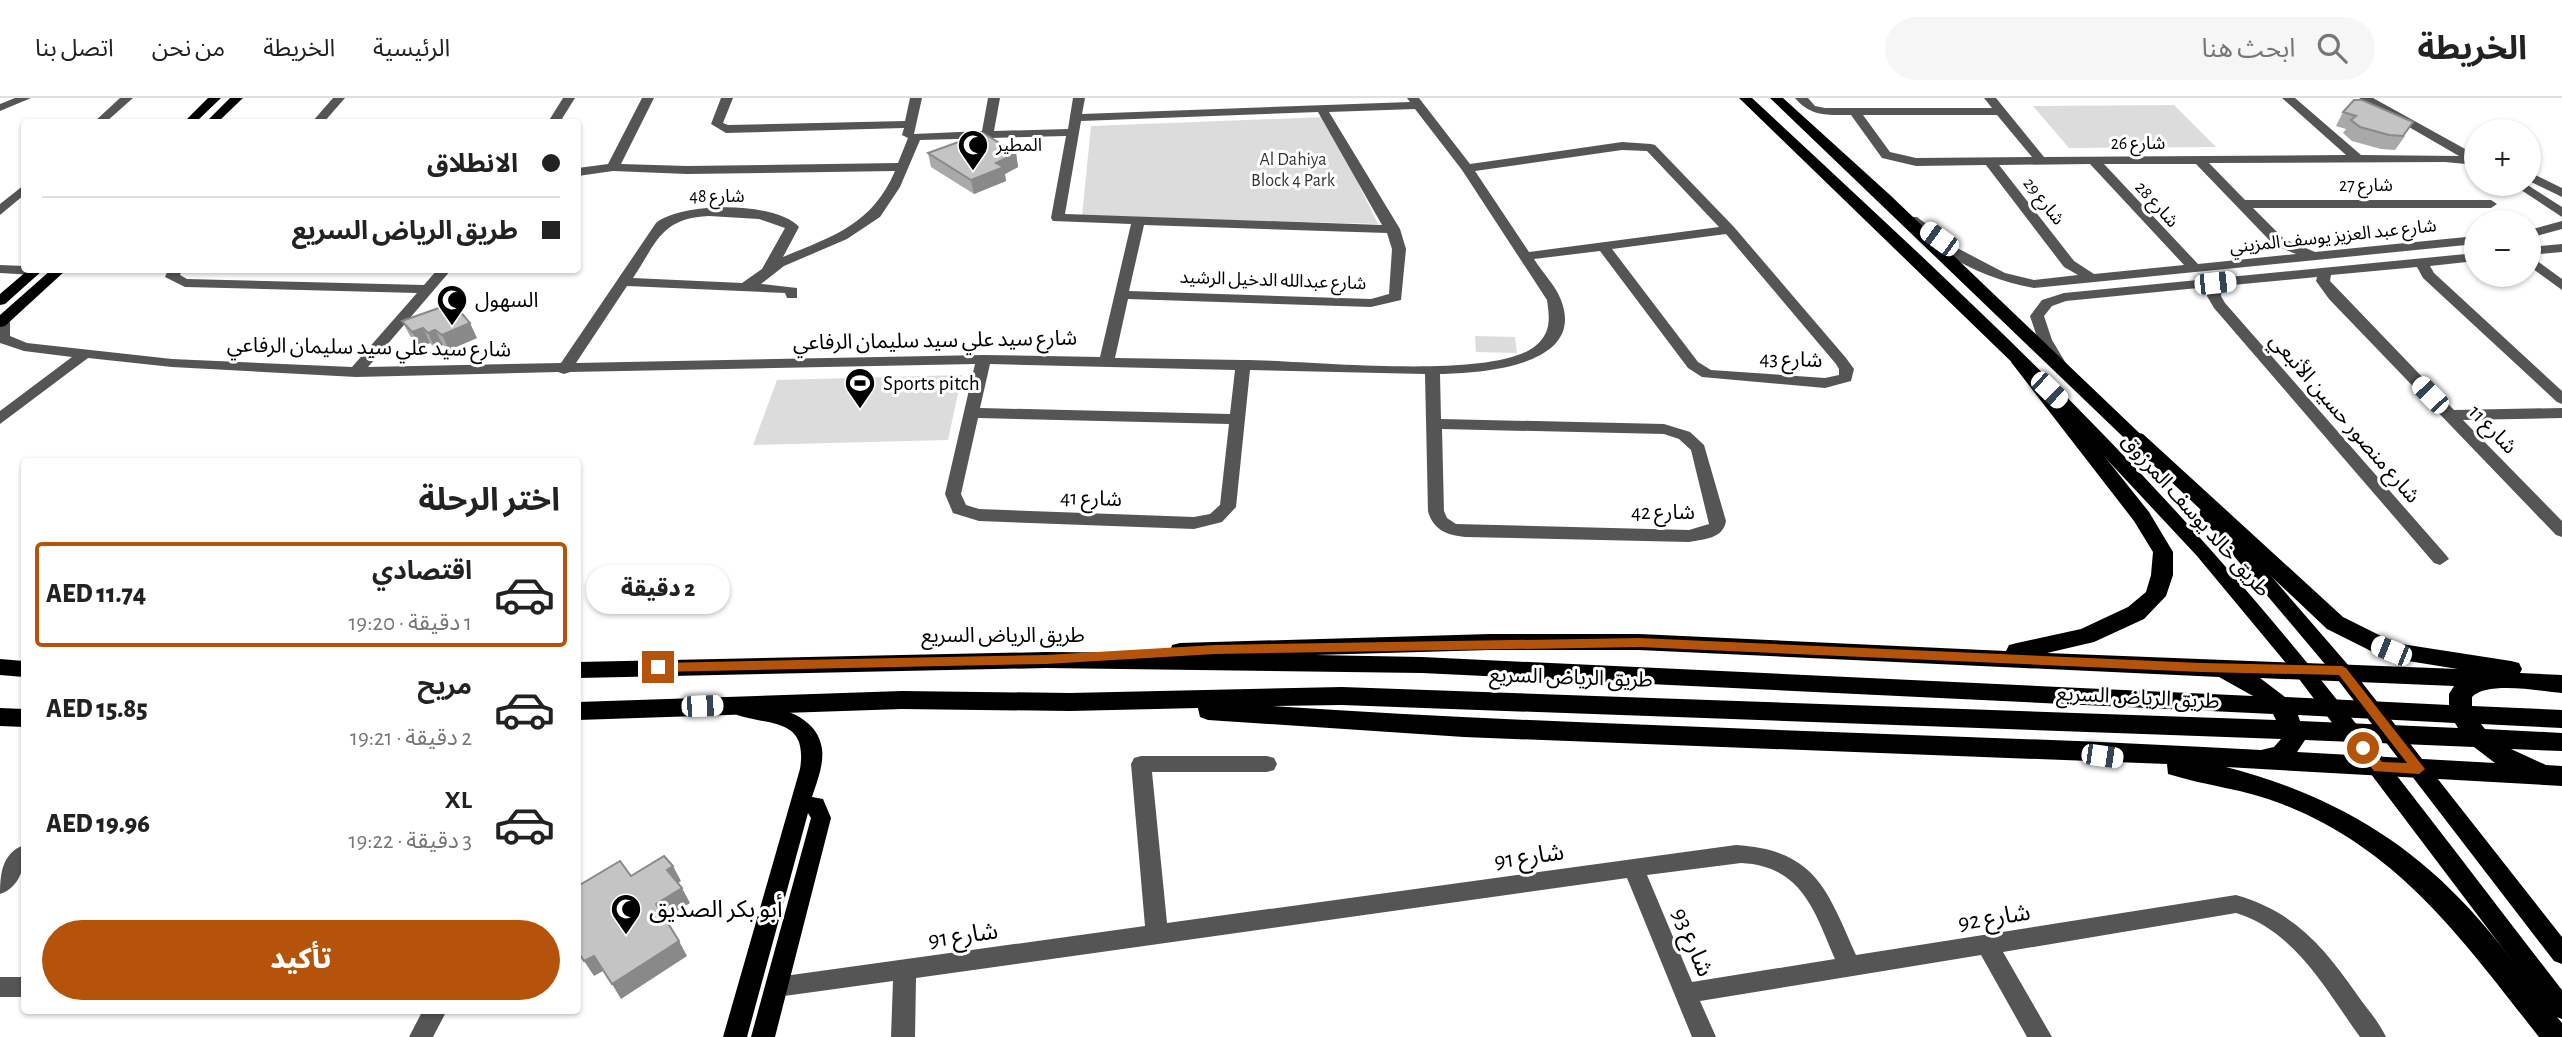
<!DOCTYPE html>
<html lang="ar">
<head>
<meta charset="utf-8">
<style>
  :root { --surface:#fff; --page:#f6f6f6; --text:#222; --muted:#767676; --line:#e0e0e0; --accent:#b45309 }
  body { margin:0; font-family:"Alegreya Sans","Noto Sans Arabic",sans-serif; background:var(--page); color:var(--text); direction:rtl; height:100vh; display:flex; flex-direction:column; font-size:26px; white-space:nowrap }
  * { box-sizing:border-box; margin:0 }
  p { font-size:23px; color:var(--muted) }
  .icon { flex:none; width:38px; height:38px; fill:none; stroke:currentColor; stroke-width:2; stroke-linecap:round; stroke-linejoin:round }
  .map { position:relative; flex:1; overflow:hidden; direction:ltr }
  .drawer { position:absolute; left:21px; top:360px; width:560px; height:556px; display:flex; flex-direction:column; background:var(--surface); border-radius:7px; box-shadow:0 2px 5px #0004; direction:rtl }
  .drawer>* { flex:none }
  .hud { position:absolute; left:21px; top:21px; width:560px; height:154px; border-radius:7px; box-shadow:0 2px 5px #0004; direction:rtl; display:grid; align-content:center; height:154px; padding:0 21px; background:var(--surface) }
  .tools { position:absolute; left:2464px; top:21px; display:grid; gap:14px }
  .tools a { display:grid; place-items:center; width:77px; height:77px; border-radius:50%; background:var(--surface); box-shadow:0 2px 5px #0004; font-size:35px }
  .end { position:absolute; width:32px; height:32px; margin:-16px; border:9px solid #b45309; background:#fff; box-shadow:0 0 0 4px #fff }
  .from { border-radius:50% }
  .bubble { position:absolute; height:49px; border-radius:24px; background:var(--surface); box-shadow:0 2px 5px #0004; font-size:23px; font-weight:800; line-height:49px; text-align:center; direction:rtl }
  .car { position:absolute; width:21px; height:42px; margin:-21px -10px; border-radius:9px; box-shadow:0 0 5px 2px #0007; background:linear-gradient(#fff 24%,#345 0 40%,#fff 0 76%,#345 0 86%,#fff 0) }
  .hud b { display:flex; align-items:center; gap:24px; height:66px; font-size:26px }
  .hud b+b { border-top:2px solid var(--line) }
  .hud i { width:18px; height:18px; background:var(--text) }
  ul { padding:0; list-style:none }
  li { display:flex; align-items:center; gap:21px; height:105px; margin:0 14px 10px; padding:0 7px; border:4px solid transparent; border-radius:7px }
  li div { flex:1 }
  li b { display:block; font-size:26px }
  li em { font-style:normal; font-weight:800 }
  li.on { border-color:var(--accent) }
  li>.icon { width:63px; height:63px; stroke-width:1.5 }
  h2 { padding:0 21px; font-size:32px; line-height:84px }
  .cta { display:flex; gap:14px; margin-top:auto; padding:14px 21px }
  .cta a { flex:1; height:80px; border-radius:42px; background:var(--accent); color:#fff; font-size:28px; font-weight:800; line-height:80px; text-align:center }
  header { display:flex; align-items:center; gap:42px; box-sizing:border-box; height:98px; padding:0 35px; background:var(--surface); border-bottom:2px solid var(--line) }
  header strong { font-size:33px }
  nav { display:flex; gap:38px; margin-inline-start:auto; font-size:24px }
  .search { width:490px; height:63px; background:var(--page); display:flex; align-items:center; gap:18px; box-sizing:border-box; padding:0 24px; border-radius:38px; color:var(--muted); font-size:26px }
  .map>svg:first-child { display:block }
  .green { fill:#dcdcdc }
  .lines { fill:none; stroke-linecap:round; stroke-linejoin:round }
  .minor { fill:#555; fill-rule:evenodd }
  .major { fill:#000; fill-rule:evenodd }
  .highway { fill:#000; fill-rule:evenodd }
  .wall { fill:#a9a9a9 }
  .shaded-wall { fill:#898989 }
  .building { fill:#c4c4c4; stroke:#898989; stroke-width:2 }
  .route { fill:#b45309 }
  .labels { text-anchor:middle; stroke-width:6; stroke-linejoin:round; paint-order:stroke }
  .far-street-label { font-size:18px; fill:#000; stroke:#fff }
  .far-poi-label { font-size:18px; fill:#000; stroke:#fff; text-anchor:start }
  .far-park-label { font-size:18px; fill:#333; stroke:#fff }
  .poi-label { font-size:21px; fill:#000; stroke:#fff; text-anchor:start }
  .street-label { font-size:21px; fill:#000; stroke:#fff }
  .near-street-label { font-size:24px; fill:#000; stroke:#fff }
  .near-poi-label { font-size:24px; fill:#000; stroke:#fff; text-anchor:start }
</style>
</head>
<body>
<header>
<strong>الخريطة</strong>
<div class="search"><svg class="icon" aria-label="search" viewBox="0 0 24 24"><circle cx="10" cy="10" r="6"/><path d="M15 15l6 6"/></svg>ابحث هنا</div>
<nav><a>الرئيسية</a><a>الخريطة</a><a>من نحن</a><a>اتصل بنا</a></nav>
</header>
<div class="map">
<svg width="2562" height="939" viewBox="0 0 2562 939">
  <rect width="100%" height="100%" fill="#fff"/>
  <!-- green -->
  <g class="green">
    <path d="M 2174,7 L 2216,49 L 2069,50 L 2033,8 Z"/>
    <path d="M 1326,19 L 1378,126 L 1082,118 L 1091,28 Z"/>
    <path d="M 1475,238 L 1515,239 L 1517,255 L 1476,254 Z"/>
    <path d="M 962,277 L 948,342 L 753,347 L 777,282 Z"/>
  </g>
  <g class="lines">
    <!-- minor -->
    <g class="minor">
      <path d="M 15,0 L 31,0 L 0,13 L 0,6 Z"/>
      <path d="M 120,0 L 133,0 L 106,24 L 94,24 Z"/>
      <path d="M 333,0 L 345,0 L 324,24 L 312,24 Z"/>
      <path d="M 563,0 L 575,0 L 560,24 L 548,24 Z"/>
      <path d="M 642,0 L 654,0 L 621,66 L 687,68 L 898,65 L 908,40 L 902,37 L 904,30 L 726,35 L 711,26 L 721,0 L 733,0 L 723,25 L 728,27 L 905,23 L 910,0 L 922,0 L 914,36 L 982,33 L 988,0 L 1000,0 L 994,33 L 1068,31 L 1073,0 L 1085,0 L 1082,16 L 1410,4 L 1407,0 L 1419,0 L 1470,66 L 1622,44 L 1651,46 L 1655,47 L 1734,129 L 1846,260 L 1854,271 L 1851,283 L 1825,290 L 1702,279 L 1688,270 L 1600,153 L 1534,161 C 1542,174 1556,188 1561,202 C 1587,269 1480,275 1440,276 L 1441,321 L 1664,326 L 1690,334 L 1704,347 L 1726,423 C 1723,441 1704,441 1689,444 L 1465,439 C 1447,437 1433,432 1428,413 L 1425,276 L 1250,272 L 1236,409 L 1222,424 L 1194,431 L 979,423 L 953,415 L 945,396 L 975,266 L 570,274 L 564,276 L 558,274 L 356,279 L 172,269 L 88,260 L 0,326 L 0,313 L 72,259 L 24,253 L 0,245 L 0,219 L 10,219 L 10,238 L 27,245 L 172,261 L 352,269 L 417,195 L 185,189 L 165,179 L 168,172 L 182,172 L 180,177 L 187,181 L 424,187 L 437,172 L 451,172 L 368,269 L 561,265 L 656,125 C 682,104 776,103 799,129 L 783,159 C 833,138 872,127 895,73 L 687,76 L 613,73 L 578,78 L 578,70 L 608,66 ZM 1415,11 L 1462,72 L 1547,202 C 1550,222 1551,236 1534,249 C 1489,283 1304,262 1243,262 C 1201,261 1158,261 1115,260 L 1128,201 L 1371,209 L 1401,202 L 1406,151 L 1400,131 L 1329,14 ZM 1318,14 L 1382,127 L 1065,116 L 1081,23 ZM 1066,38 L 1051,120 L 1053,123 L 1131,126 L 1100,259 L 984,257 L 576,265 L 627,188 L 785,195 L 787,200 L 797,200 L 797,190 L 761,186 L 784,168 L 847,141 L 880,119 L 900,89 L 920,42 ZM 1622,52 L 1647,53 L 1719,129 L 1529,154 L 1475,73 ZM 709,118 L 759,121 L 785,130 L 762,171 L 742,185 L 633,180 C 657,144 661,120 709,118 ZM 1144,127 L 1387,135 L 1392,151 L 1389,196 L 1371,201 L 1129,193 ZM 1726,136 L 1836,266 L 1839,271 L 1839,277 L 1825,280 L 1711,272 L 1698,264 L 1612,151 ZM 990,266 L 1235,272 L 1230,316 L 980,310 ZM 978,320 L 1229,326 L 1220,407 L 1210,416 L 1194,419 L 979,411 L 966,407 L 961,396 ZM 1442,331 L 1664,336 L 1679,341 L 1691,352 L 1709,426 L 1689,432 L 1456,426 L 1447,420 L 1444,413 Z"/>
      <path d="M 1795,0 L 1808,0 L 1815,8 L 1825,10 L 1992,10 L 1984,0 L 1996,0 L 2044,59 L 2346,57 L 2282,0 L 2295,0 L 2361,57 L 2459,58 L 2359,0 L 2373,0 L 2476,57 L 2476,67 L 2445,64 L 2209,65 L 2245,102 L 2491,102 L 2497,106 L 2491,110 L 2253,110 L 2284,141 L 2315,154 L 2476,138 L 2476,146 L 2034,190 C 1988,182 1937,158 1905,122 L 1907,119 L 1917,119 L 1959,151 L 2005,175 L 2034,182 L 2078,177 L 2064,169 L 1986,67 L 1916,68 L 1882,60 L 1851,17 C 1828,17 1811,19 1795,0 ZM 1863,17 L 1997,17 L 2032,59 L 1916,60 L 1890,54 ZM 2090,66 L 2184,167 L 2094,176 L 2074,163 L 1999,67 ZM 2104,66 L 2196,66 L 2274,147 L 2296,156 L 2198,166 Z"/>
      <path d="M 2529,74 L 2562,90 L 2562,99 L 2529,83 Z"/>
      <path d="M 2512,86 L 2526,86 L 2562,109 L 2562,119 Z"/>
      <path d="M 24,87 L 24,97 L 0,117 L 0,106 Z"/>
      <path d="M 2562,123 L 2562,131 L 2529,140 L 2529,132 Z"/>
      <path d="M 2562,146 L 2562,154 L 2529,157 L 2562,181 L 2562,192 L 2529,168 L 2529,149 Z"/>
      <path d="M 2476,155 L 2476,163 L 2430,168 L 2434,175 L 2562,293 L 2562,306 L 2557,304 L 2423,180 L 2417,169 L 2331,177 L 2330,183 L 2454,312 L 2562,310 L 2562,320 L 2463,322 L 2562,423 L 2562,439 L 2556,437 L 2329,201 L 2316,183 L 2317,179 L 2222,188 L 2221,198 L 2225,205 L 2446,457 L 2449,461 L 2440,467 L 2434,465 L 2214,210 L 2207,198 L 2208,189 L 2066,203 L 2052,208 L 2044,218 L 2052,242 L 2067,267 L 2060,271 L 2055,270 L 2038,242 L 2030,218 L 2042,202 L 2064,195 Z"/>
      <path d="M 0,167 L 24,168 L 24,172 L 42,173 L 35,177 L 0,175 Z"/>
      <path d="M 1141,658 L 1267,658 L 1274,660 L 1277,666 L 1274,672 L 1267,674 L 1152,674 L 1167,825 L 1736,747 C 1816,752 1827,792 1856,857 L 2236,797 C 2295,814 2324,849 2358,898 C 2368,912 2379,924 2386,939 L 2360,939 C 2326,892 2295,833 2236,815 L 2003,854 L 2052,939 L 2027,939 L 1981,857 L 1700,903 L 1716,939 L 1692,939 L 1627,780 L 916,880 L 915,939 L 891,939 L 893,883 L 777,899 L 769,896 L 766,889 L 769,882 L 777,879 L 1145,828 L 1131,666 L 1134,660 ZM 1741,765 C 1802,768 1814,812 1835,861 L 1692,884 L 1647,777 Z"/>
      <path d="M 24,747 C 26,766 21,789 0,796 C 0,776 2,755 24,747 Z"/>
      <rect x="0" y="879" width="24" height="20"/>
      <path d="M 422,914 L 446,914 L 433,939 L 409,939 Z"/>
    </g>
    <!-- major -->
    <g class="major">
      <path d="M 208,0 L 221,0 L 196,24 L 184,24 Z"/>
      <path d="M 230,0 L 243,0 L 218,24 L 206,24 Z"/>
      <path d="M 1739,0 L 1752,0 C 1908,145 2068,291 2210,451 C 2335,591 2447,744 2562,892 L 2562,921 L 2554,918 L 2296,577 L 2197,458 L 2058,309 Z"/>
      <path d="M 1770,0 L 1783,0 L 1890,97 L 2155,350 L 2157,354 L 2155,358 L 2143,358 Z"/>
      <path d="M 28,172 L 43,172 L 5,206 L 0,207 L 0,196 Z"/>
      <path d="M 51,172 L 66,172 L 5,228 L 0,229 L 0,217 Z"/>
      <path d="M 2207,409 L 2213,411 L 2349,568 L 2562,839 L 2562,866 L 2554,863 L 2335,578 L 2201,419 L 2199,415 L 2201,411 Z"/>
      <path d="M 744,605 C 772,606 818,616 822,651 C 824,666 817,684 812,699 L 823,701 L 831,720 L 775,939 L 751,939 L 811,720 L 808,715 L 747,939 L 723,939 L 800,671 C 808,620 772,628 737,617 L 734,612 L 737,607 Z"/>
    </g>
    <!-- highway -->
    <g class="highway">
      <path d="M 2020,259 L 2026,260 L 2149,414 L 2173,454 L 2173,477 L 2166,498 L 2144,521 L 2094,544 L 2047,555 L 2458,571 L 2383,559 L 2327,531 L 2129,344 L 2126,340 L 2136,334 L 2143,336 L 2343,519 L 2395,545 L 2511,563 L 2519,565 L 2522,571 L 2520,575 L 2562,577 L 2562,595 C 2540,593 2487,583 2472,599 L 2472,608 L 2562,612 L 2562,630 L 2481,626 L 2485,631 L 2562,635 L 2562,653 L 2511,651 L 2546,667 L 2562,668 L 2562,688 L 2226,669 C 2316,692 2395,733 2460,801 C 2497,839 2528,884 2562,925 L 2562,939 L 2539,939 C 2463,843 2400,752 2282,706 C 2245,691 2206,688 2168,676 L 2167,666 L 1464,639 L 1208,622 L 1200,619 L 1198,610 L 1070,613 L 902,611 L 578,622 L 578,604 L 902,593 L 1070,595 L 1342,589 L 2276,622 L 2273,616 L 1422,575 L 1046,570 L 578,580 L 578,564 L 1046,554 L 1170,555 L 1172,547 L 1180,545 L 1490,536 L 1639,536 L 2006,553 L 2009,547 L 2017,545 L 2081,531 L 2128,509 L 2146,494 L 2151,477 L 2153,454 L 2134,423 L 2011,264 ZM 1490,552 L 1639,552 L 2219,579 L 2253,598 L 1422,559 L 1315,557 ZM 2260,580 L 2454,588 L 2449,596 L 2449,607 L 2285,599 ZM 1342,607 L 2281,641 L 2274,649 L 2261,652 C 1932,634 1601,630 1272,608 ZM 2298,617 L 2455,625 L 2458,630 L 2300,623 ZM 2305,642 L 2474,649 L 2495,665 L 2297,654 Z"/>
      <path d="M 0,561 L 24,563 L 24,579 L 0,577 Z"/>
      <path d="M 0,610 L 24,611 L 24,629 L 0,628 Z"/>
    </g>
  </g>
  <!-- wall -->
  <g class="wall">
    <path d="M 2354,2 L 2405,38 L 2395,52 L 2381,51 L 2352,43 L 2343,35 L 2346,31 L 2336,28 L 2343,14 Z"/>
    <path d="M 928,55 L 1016,55 L 1018,69 L 1005,76 L 1006,83 L 974,96 L 931,69 Z"/>
    <path d="M 402,223 L 477,240 L 449,252 L 443,247 L 435,250 L 430,245 L 420,249 L 410,238 Z"/>
  </g>
  <!-- shaded-wall -->
  <g class="shaded-wall">
    <path d="M 1016,55 L 1018,69 L 1005,76 L 1006,83 L 974,96 L 971,82 L 996,65 Z"/>
    <path d="M 470,225 L 477,240 L 449,252 L 442,237 Z"/>
    <path d="M 423,230 L 430,245 L 420,249 L 412,234 Z"/>
    <path d="M 435,232 L 443,247 L 435,250 L 428,235 Z"/>
    <path d="M 673,768 L 681,783 L 675,787 L 667,772 Z"/>
    <path d="M 682,790 L 690,805 L 664,821 L 656,806 Z"/>
    <path d="M 679,843 L 687,858 L 621,901 L 612,886 Z"/>
    <path d="M 594,858 L 603,873 L 594,878 L 584,863 Z"/>
  </g>
  <!-- building -->
  <g class="building">
    <path d="M 2354,2 L 2362,2 L 2413,24 L 2403,38 L 2389,37 L 2360,29 L 2351,22 L 2356,18 L 2343,14 Z"/>
    <path d="M 983,35 L 1016,55 L 996,65 L 1004,69 L 971,82 L 928,55 Z"/>
    <path d="M 453,205 L 470,225 L 442,237 L 435,232 L 428,235 L 423,230 L 412,234 L 402,223 Z"/>
    <path d="M 664,758 L 673,768 L 667,772 L 682,790 L 656,806 L 679,843 L 612,886 L 594,858 L 584,863 L 578,854 L 578,788 L 620,763 L 631,778 Z"/>
  </g>
  <!-- route -->
  <path class="route" d="M 1639,540 L 2201,565 L 2342,568 L 2346,570 L 2425,671 L 2419,676 L 2374,673 L 2359,653 L 2359,646 L 2368,646 L 2382,664 L 2407,665 L 2339,577 L 2201,574 L 1639,549 L 1215,556 L 1046,566 L 658,574 L 652,569 L 658,565 L 1046,557 L 1215,547 Z"/>
  <!-- icons -->
  <defs>
    <g id="mosque-pin" transform="scale(1.575)"><path d="M0 17L-7.5 6A9.5 9.5 0 1 1 7.5 6Z" fill="#000" stroke="#fff"/><path d="M3.5-4.9A6 6 0 1 0 3.5 4.9A5 5 0 1 1 3.5-4.9Z" fill="#fff"/></g>
    <g id="stadium-pin" transform="scale(1.575)"><path d="M0 17L-7.5 6A9.5 9.5 0 1 1 7.5 6Z" fill="#000" stroke="#fff"/><path d="M0-5a6.5 5 0 1 0 0 10a6.5 5 0 1 0 0-10ZM-3.5-1.8h7v3.6h-7Z" fill="#fff"/></g>
  </defs>
  <g fill-rule="evenodd">
    <use href="#mosque-pin" x="973" y="47"/>
    <use href="#mosque-pin" x="452" y="202"/>
    <use href="#stadium-pin" x="860" y="285"/>
    <use href="#mosque-pin" x="626" y="811"/>
  </g>
  <g class="labels">
    <!-- far-street labels -->
    <g class="far-street-label">
      <text x="2138" y="51">شارع 26</text>
      <text x="2366" y="93">شارع 27</text>
      <text x="717" y="104">شارع 48</text>
      <text transform="translate(2044 103) rotate(52)" y="6">شارع 29</text>
      <text transform="translate(2157 106) rotate(48)" y="6">شارع 28</text>
      <text transform="translate(2333 138) rotate(-6)" y="6">شارع عبد العزيز يوسف المزيني</text>
      <text transform="translate(1273 182) rotate(2)" y="6">شارع عبدالله الدخيل الرشيد</text>
    </g>
    <!-- far-poi labels -->
    <g class="far-poi-label">
      <text x="996" y="53">المطير</text>
    </g>
    <!-- far-park labels -->
    <g class="far-park-label">
      <text x="1293" y="67">Al Dahiya<tspan x="1293" dy="21">Block 4 Park</tspan></text>
    </g>
    <!-- poi labels -->
    <g class="poi-label">
      <text x="475" y="209">السهول</text>
      <text x="883" y="292">Sports pitch</text>
    </g>
    <!-- street labels -->
    <g class="street-label">
      <text transform="translate(935 242) rotate(-1)" y="7">شارع سيد علي سيد سليمان الرفاعي</text>
      <text transform="translate(369 249) rotate(1)" y="7">شارع سيد علي سيد سليمان الرفاعي</text>
      <text transform="translate(1791 261) rotate(2)" y="7">شارع 43</text>
      <text transform="translate(2345 320) rotate(49)" y="7">شارع منصور حسين الأنبعي</text>
      <text transform="translate(2493 331) rotate(46)" y="7">شارع 11</text>
      <text transform="translate(1091 400) rotate(2)" y="7">شارع 41</text>
      <text x="1663" y="421">شارع 42</text>
      <text transform="translate(2196 417) rotate(48)" y="7">طريق خالد يوسف المرزوق</text>
      <text x="1003" y="544">طريق الرياض السريع</text>
      <text transform="translate(1571 579) rotate(2)" y="7">طريق الرياض السريع</text>
      <text transform="translate(2138 599) rotate(3)" y="7">طريق الرياض السريع</text>
    </g>
    <!-- near-street labels -->
    <g class="near-street-label">
      <text transform="translate(1529 758) rotate(-8)" y="8">شارع 91</text>
      <text transform="translate(1994 819) rotate(-9)" y="8">شارع 92</text>
      <text transform="translate(963 837) rotate(-8)" y="8">شارع 91</text>
      <text transform="translate(1693 844) rotate(67)" y="8">شارع 93</text>
    </g>
    <!-- near-poi labels -->
    <g class="near-poi-label">
      <text x="649" y="819">أبو بكر الصديق</text>
    </g>
  </g>
</svg>
<div class="tools">
<a>+</a>
<a>−</a>
</div>
<i class="end from" style="left:2363px;top:650px"></i>
<i class="end" style="left:658px;top:569px"></i>
<div class="bubble" style="left:586px;top:467px;width:144px">2 دقيقة</div>
<i class="car" style="left:1939px;top:141px;rotate:306deg"></i>
<i class="car" style="left:2215px;top:185px;rotate:84deg"></i>
<i class="car" style="left:2049px;top:292px;rotate:134deg"></i>
<i class="car" style="left:2430px;top:297px;rotate:316deg"></i>
<i class="car" style="left:2391px;top:553px;rotate:292deg"></i>
<i class="car" style="left:702px;top:608px;rotate:88deg"></i>
<i class="car" style="left:2102px;top:658px;rotate:98deg"></i>
<div class="hud">
<b><i class="from"></i>الانطلاق</b>
<b><i></i>طريق الرياض السريع</b>
</div>
<section class="drawer">
<h2>اختر الرحلة</h2>
<ul>
<li class="on"><svg class="icon" aria-label="car" viewBox="0 0 24 24"><path d="M5 17H2v-5l4-1 3-4h7l3 4 3 1v5h-3M9 17h6M6 11h13"/><circle cx="7" cy="17" r="2"/><circle cx="17" cy="17" r="2"/></svg><div><b>اقتصادي</b><p>1 دقيقة · 19:20</p></div><em>AED 11.74</em></li>
<li><svg class="icon" aria-label="car" viewBox="0 0 24 24"><path d="M5 17H2v-5l4-1 3-4h7l3 4 3 1v5h-3M9 17h6M6 11h13"/><circle cx="7" cy="17" r="2"/><circle cx="17" cy="17" r="2"/></svg><div><b>مريح</b><p>2 دقيقة · 19:21</p></div><em>AED 15.85</em></li>
<li><svg class="icon" aria-label="car" viewBox="0 0 24 24"><path d="M5 17H2v-5l4-1 3-4h7l3 4 3 1v5h-3M9 17h6M6 11h13"/><circle cx="7" cy="17" r="2"/><circle cx="17" cy="17" r="2"/></svg><div><b>XL</b><p>3 دقيقة · 19:22</p></div><em>AED 19.96</em></li>
</ul>
<div class="cta"><a>تأكيد</a></div>
</section>
</div>
</body>
</html>
